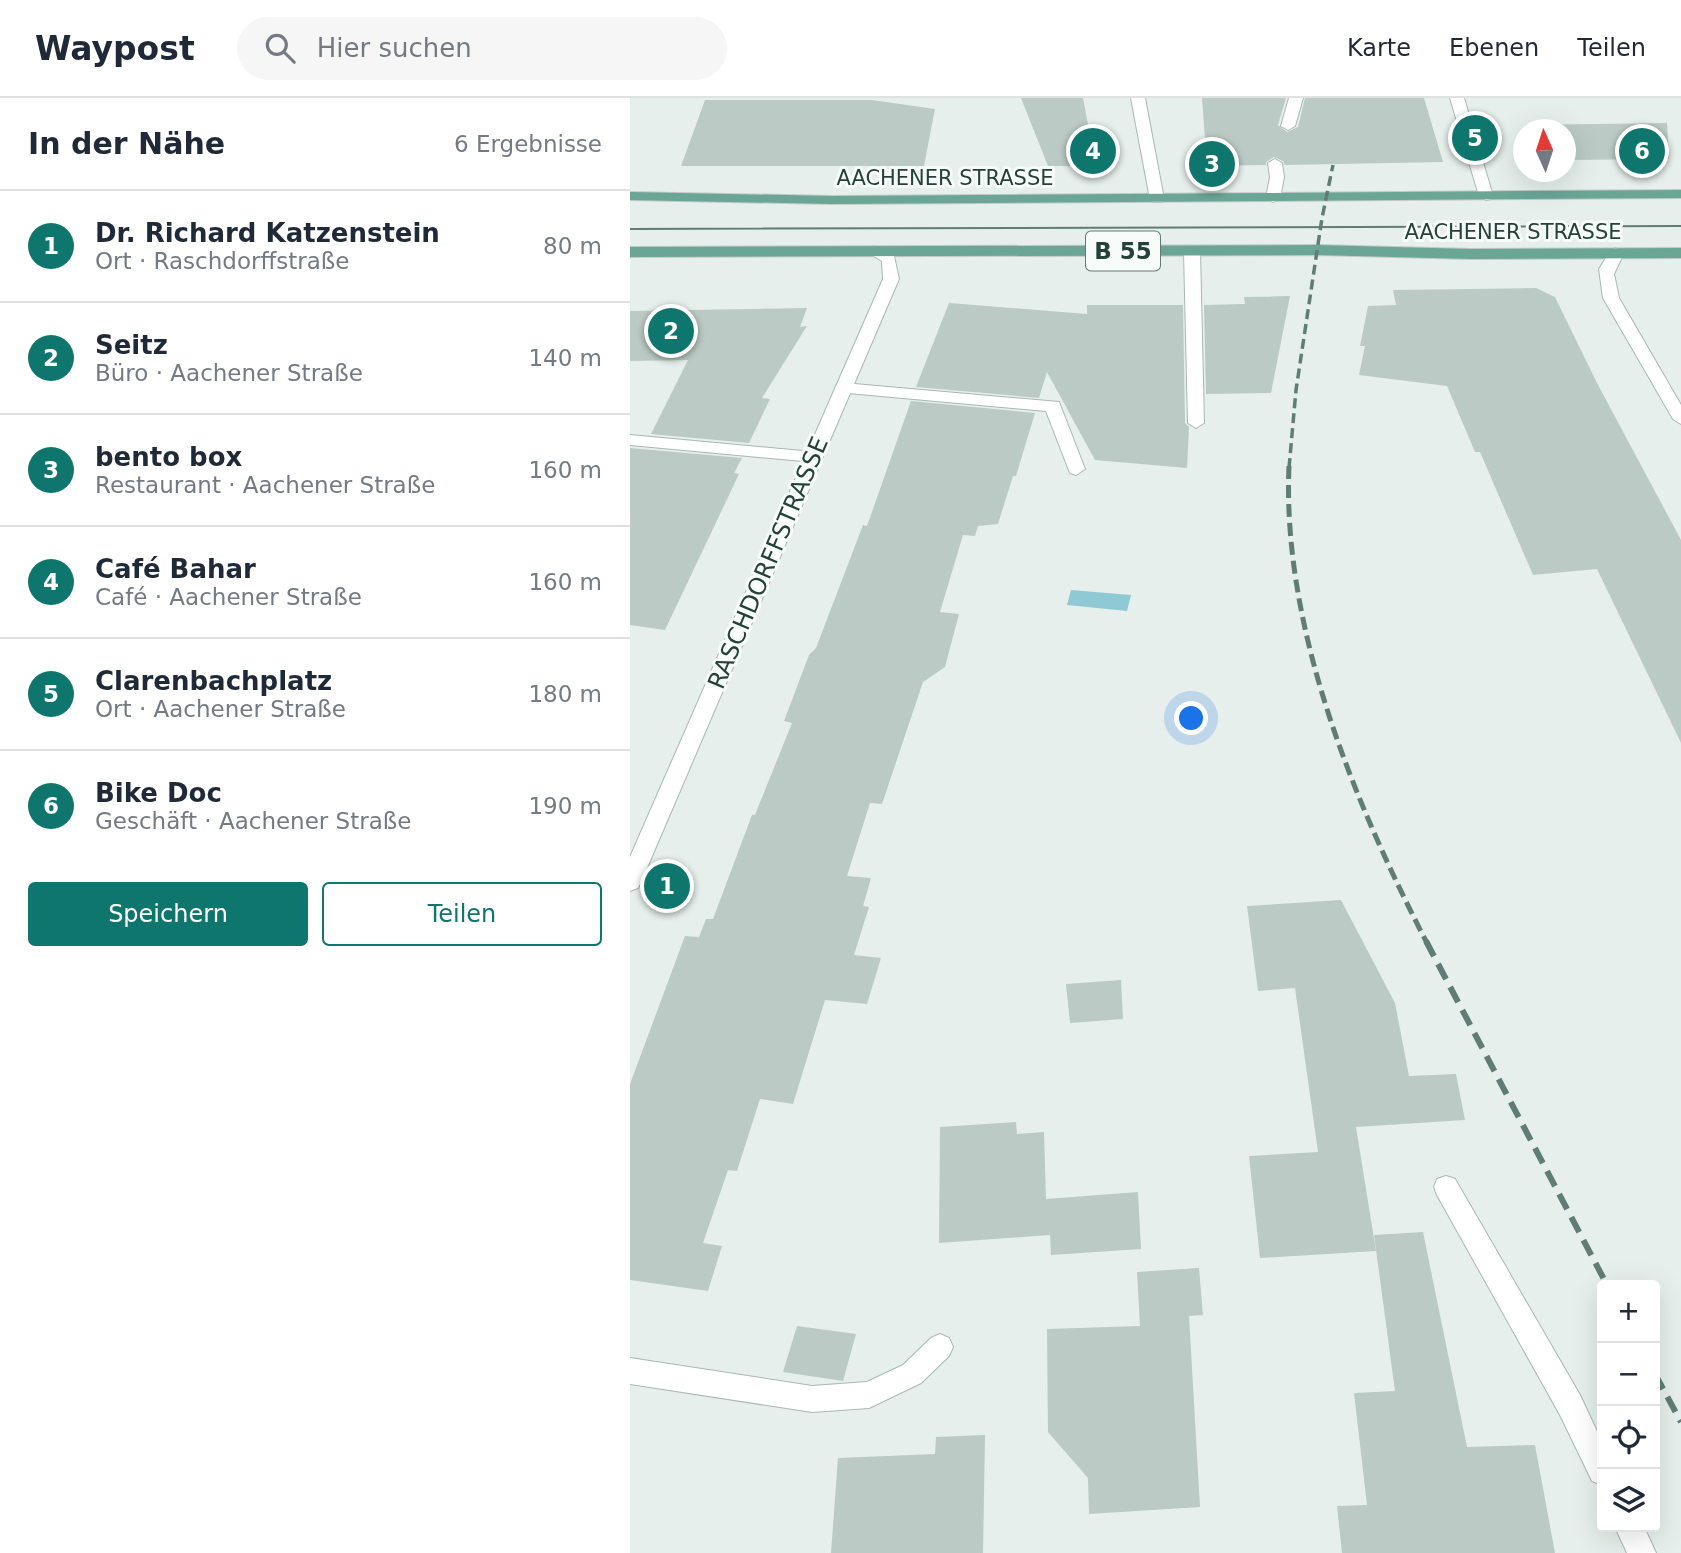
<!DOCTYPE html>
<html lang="de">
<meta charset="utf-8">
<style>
:root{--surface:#fff;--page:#f6f6f7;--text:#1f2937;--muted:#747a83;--line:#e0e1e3;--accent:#0f766e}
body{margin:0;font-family:"DejaVu Sans",sans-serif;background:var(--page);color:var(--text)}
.controls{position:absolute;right:21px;bottom:21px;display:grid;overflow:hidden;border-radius:7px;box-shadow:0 7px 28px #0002}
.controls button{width:63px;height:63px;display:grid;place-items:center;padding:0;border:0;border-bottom:2px solid var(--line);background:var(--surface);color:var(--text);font:35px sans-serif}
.compass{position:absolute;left:883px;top:21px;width:63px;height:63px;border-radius:50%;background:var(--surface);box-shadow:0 7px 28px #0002;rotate:357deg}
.you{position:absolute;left:562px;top:621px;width:24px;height:24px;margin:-18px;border:5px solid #fff;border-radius:50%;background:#1a73e8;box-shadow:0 0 0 10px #1a73e833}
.badge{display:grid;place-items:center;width:46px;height:46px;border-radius:50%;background:var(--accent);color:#fff;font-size:23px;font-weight:700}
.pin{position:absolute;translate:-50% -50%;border:4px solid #fff;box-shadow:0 2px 7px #0006}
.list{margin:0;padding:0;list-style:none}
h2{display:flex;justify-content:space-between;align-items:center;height:91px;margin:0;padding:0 28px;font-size:30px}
h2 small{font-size:23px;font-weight:400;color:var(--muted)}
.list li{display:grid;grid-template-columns:46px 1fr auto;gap:21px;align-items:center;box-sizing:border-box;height:112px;padding:0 28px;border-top:2px solid var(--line)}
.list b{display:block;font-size:26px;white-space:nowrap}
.list p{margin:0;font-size:23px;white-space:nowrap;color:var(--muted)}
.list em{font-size:23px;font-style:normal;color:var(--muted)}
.actions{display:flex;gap:14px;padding:21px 28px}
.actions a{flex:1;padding:16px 0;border:2px solid var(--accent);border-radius:7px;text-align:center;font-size:24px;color:var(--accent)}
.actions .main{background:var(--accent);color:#fff}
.icon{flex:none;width:38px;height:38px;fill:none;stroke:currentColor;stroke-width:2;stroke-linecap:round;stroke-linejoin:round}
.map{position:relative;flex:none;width:1051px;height:1455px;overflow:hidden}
header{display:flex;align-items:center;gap:42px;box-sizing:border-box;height:98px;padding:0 35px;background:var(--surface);border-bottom:2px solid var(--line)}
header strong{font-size:33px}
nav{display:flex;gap:38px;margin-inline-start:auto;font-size:24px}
.search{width:490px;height:63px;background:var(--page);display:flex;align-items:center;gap:18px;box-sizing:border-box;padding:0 24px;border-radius:38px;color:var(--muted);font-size:26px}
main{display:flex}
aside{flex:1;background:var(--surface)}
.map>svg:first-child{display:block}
.water{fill:#8ec9d4}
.building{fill:#bbcac4}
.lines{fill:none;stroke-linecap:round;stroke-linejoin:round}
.lane-casing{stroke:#a8b8b2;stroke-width:2}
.street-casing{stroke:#a8b8b2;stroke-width:2}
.primary-casing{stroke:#c2cac8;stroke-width:2}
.lane{fill:#fff;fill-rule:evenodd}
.street{fill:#fff;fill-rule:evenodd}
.primary{fill:#6aa596;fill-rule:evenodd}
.tram{stroke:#5f7d75;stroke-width:2}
.rail-far2{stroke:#5f7d75;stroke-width:3.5;stroke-dasharray:10 5;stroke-linecap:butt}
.rail-far1{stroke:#5f7d75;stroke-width:5;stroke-dasharray:13 6;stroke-linecap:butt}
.rail{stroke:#5f7d75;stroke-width:6;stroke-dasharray:17 9;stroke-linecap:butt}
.labels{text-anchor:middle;stroke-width:6;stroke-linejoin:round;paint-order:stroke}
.far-street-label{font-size:21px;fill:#24423a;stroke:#f7fbf9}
.shield{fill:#f7fbf9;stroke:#637a73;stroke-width:2}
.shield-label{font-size:23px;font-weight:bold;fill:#24423a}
.street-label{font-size:24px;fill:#24423a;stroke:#f7fbf9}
</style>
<header>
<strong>Waypost</strong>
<div class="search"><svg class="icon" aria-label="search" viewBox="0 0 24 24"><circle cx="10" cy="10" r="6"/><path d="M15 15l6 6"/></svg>Hier suchen</div>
<nav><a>Karte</a><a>Ebenen</a><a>Teilen</a></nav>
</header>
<main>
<aside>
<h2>In der Nähe<small>6 Ergebnisse</small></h2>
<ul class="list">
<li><span class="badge">1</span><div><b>Dr. Richard Katzenstein</b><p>Ort · Raschdorffstraße</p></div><em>80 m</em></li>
<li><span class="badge">2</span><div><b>Seitz</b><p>Büro · Aachener Straße</p></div><em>140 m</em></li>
<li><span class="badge">3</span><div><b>bento box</b><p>Restaurant · Aachener Straße</p></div><em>160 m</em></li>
<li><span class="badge">4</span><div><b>Café Bahar</b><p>Café · Aachener Straße</p></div><em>160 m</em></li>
<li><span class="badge">5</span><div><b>Clarenbachplatz</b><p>Ort · Aachener Straße</p></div><em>180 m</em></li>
<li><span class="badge">6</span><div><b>Bike Doc</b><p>Geschäft · Aachener Straße</p></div><em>190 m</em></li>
</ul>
<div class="actions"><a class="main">Speichern</a><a>Teilen</a></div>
</aside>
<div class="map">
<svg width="1051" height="1455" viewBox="0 0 1051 1455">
<rect width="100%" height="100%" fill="#e6efeb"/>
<polygon class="water" points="441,492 501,497 497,513 437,507"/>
<g class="building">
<polygon points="391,0 453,0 459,32 479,32 480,68 418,68"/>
<polygon points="572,0 656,0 648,27 657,34 668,29 675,0 794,0 813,64 655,67 653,63 644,59 636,64 636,67 577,68"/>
<polygon points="75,2 242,2 305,11 294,68 51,68"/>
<polygon points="1037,25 1039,61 935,62 935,32 896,32 895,27"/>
<polygon points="906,190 925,199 967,285 1051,442 1051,645 967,471 903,477 850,354 845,354 817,288 729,277 735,248 730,248 738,208 766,207 763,192"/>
<polygon points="660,198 641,295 576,296 574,207 615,206 614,199"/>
<polygon points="319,205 457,216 457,207 553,207 555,325 559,329 557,370 465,362 417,274 409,300 286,289"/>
<polygon points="177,210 170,229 177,228 132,300 140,301 119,345 21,336 58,262 0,263 0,213"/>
<polygon points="281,303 405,315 386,378 383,378 368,426 348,428 345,438 333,437 310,514 329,516 315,569 293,584 252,706 240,705 217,778 241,780 233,808 239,809 224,857 251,860 237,906 195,902 163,1006 130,1001 107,1073 98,1072 73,1145 92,1148 78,1193 0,1182 0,986 55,838 69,839 76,821 83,821 122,717 125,717 162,625 154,623 179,557 186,550 233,427 237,428"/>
<polygon points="0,350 112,360 104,375 109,376 35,532 0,527"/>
<polygon points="711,802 765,905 779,978 826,976 835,1022 726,1029 746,1153 630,1160 619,1058 688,1054 665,890 628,893 617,808"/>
<polygon points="491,882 493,921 440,925 436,886"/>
<polygon points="386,1024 387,1036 414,1034 416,1101 508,1094 511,1151 421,1157 420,1137 309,1145 310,1029"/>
<polygon points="793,1134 837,1349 905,1347 925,1455 712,1455 707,1408 737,1407 724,1295 765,1293 744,1137"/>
<polygon points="569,1170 573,1217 559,1218 570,1409 459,1416 458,1380 418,1334 417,1231 510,1228 507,1174"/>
<polygon points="167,1228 226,1236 213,1283 153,1274"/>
<polygon points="355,1337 353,1455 201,1455 208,1360 305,1356 306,1339"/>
</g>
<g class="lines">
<defs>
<g id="lane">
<polygon points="659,0 673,0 665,28 658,32 651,28"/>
<polygon points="820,0 834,0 863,98 861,101 856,102 849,98"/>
<polygon points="645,61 652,65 654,79 650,100 643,104 636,100 640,79 638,65"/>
<polygon points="562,148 570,153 574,325 566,330 558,325 554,153"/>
<polygon points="213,285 429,304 455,371 446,377 440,375 416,313 207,294 205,290 207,286"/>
<polygon points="0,337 184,354 193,359 184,364 0,347"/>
<polygon points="816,1078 825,1081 950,1297 972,1344 972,1387 962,1383 930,1317 807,1097 804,1089 807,1081"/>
<polygon points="985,1429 1014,1429 1026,1455 997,1455"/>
</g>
<g id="street">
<polygon points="501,0 515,0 534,101 532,104 522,104 520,101"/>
<polygon points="243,148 264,158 269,181 11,784 8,790 0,793 0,759 253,181 252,163 235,153"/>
<polygon points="986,150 994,155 984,176 989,200 1051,307 1051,326 1043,321 973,200 969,171 981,152"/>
<polygon points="310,1236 319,1240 323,1249 319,1258 291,1285 239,1310 182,1314 0,1286 0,1260 182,1288 237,1284 273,1267 301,1240"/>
</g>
<g id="primary">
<polygon points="1051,92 1051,100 202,106 0,102 0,94 202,98"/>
<polygon points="687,147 841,151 1051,150 1051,160 841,161 687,157 0,159 0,149"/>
</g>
</defs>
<use href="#lane" class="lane-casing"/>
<use href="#street" class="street-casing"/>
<use href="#primary" class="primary-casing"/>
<use href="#lane" class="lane"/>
<use href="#street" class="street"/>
<use href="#primary" class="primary"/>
<polyline class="tram" points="0,131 1051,128"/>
<polyline class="rail-far2" points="659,370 666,292 692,120 703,67"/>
<path class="rail-far1" d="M659,368C652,530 724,704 797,845"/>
<g class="rail">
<polyline points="796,843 977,1187"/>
<polyline points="1025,1276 1051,1324"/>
</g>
</g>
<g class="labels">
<g class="far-street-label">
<text x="315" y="87">AACHENER STRASSE</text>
<text x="883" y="141">AACHENER STRASSE</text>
</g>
<rect class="shield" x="456" y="133.5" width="74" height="39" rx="5"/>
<g class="shield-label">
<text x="493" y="161">B 55</text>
</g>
<g class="street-label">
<text transform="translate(138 465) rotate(-67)" y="8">RASCHDORFFSTRASSE</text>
</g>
</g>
</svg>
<div class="controls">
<button>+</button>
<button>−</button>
<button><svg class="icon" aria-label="locate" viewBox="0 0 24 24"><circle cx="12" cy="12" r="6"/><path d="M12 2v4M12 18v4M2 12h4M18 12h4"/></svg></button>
<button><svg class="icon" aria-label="layers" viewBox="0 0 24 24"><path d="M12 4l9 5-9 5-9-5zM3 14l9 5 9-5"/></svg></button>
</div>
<svg class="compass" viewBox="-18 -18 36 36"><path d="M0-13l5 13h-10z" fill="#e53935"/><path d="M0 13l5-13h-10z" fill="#747a83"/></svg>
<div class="you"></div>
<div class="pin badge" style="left:37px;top:788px">1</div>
<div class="pin badge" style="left:41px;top:233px">2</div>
<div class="pin badge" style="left:582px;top:66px">3</div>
<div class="pin badge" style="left:463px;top:53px">4</div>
<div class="pin badge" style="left:845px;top:40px">5</div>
<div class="pin badge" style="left:1012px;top:53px">6</div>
</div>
</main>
